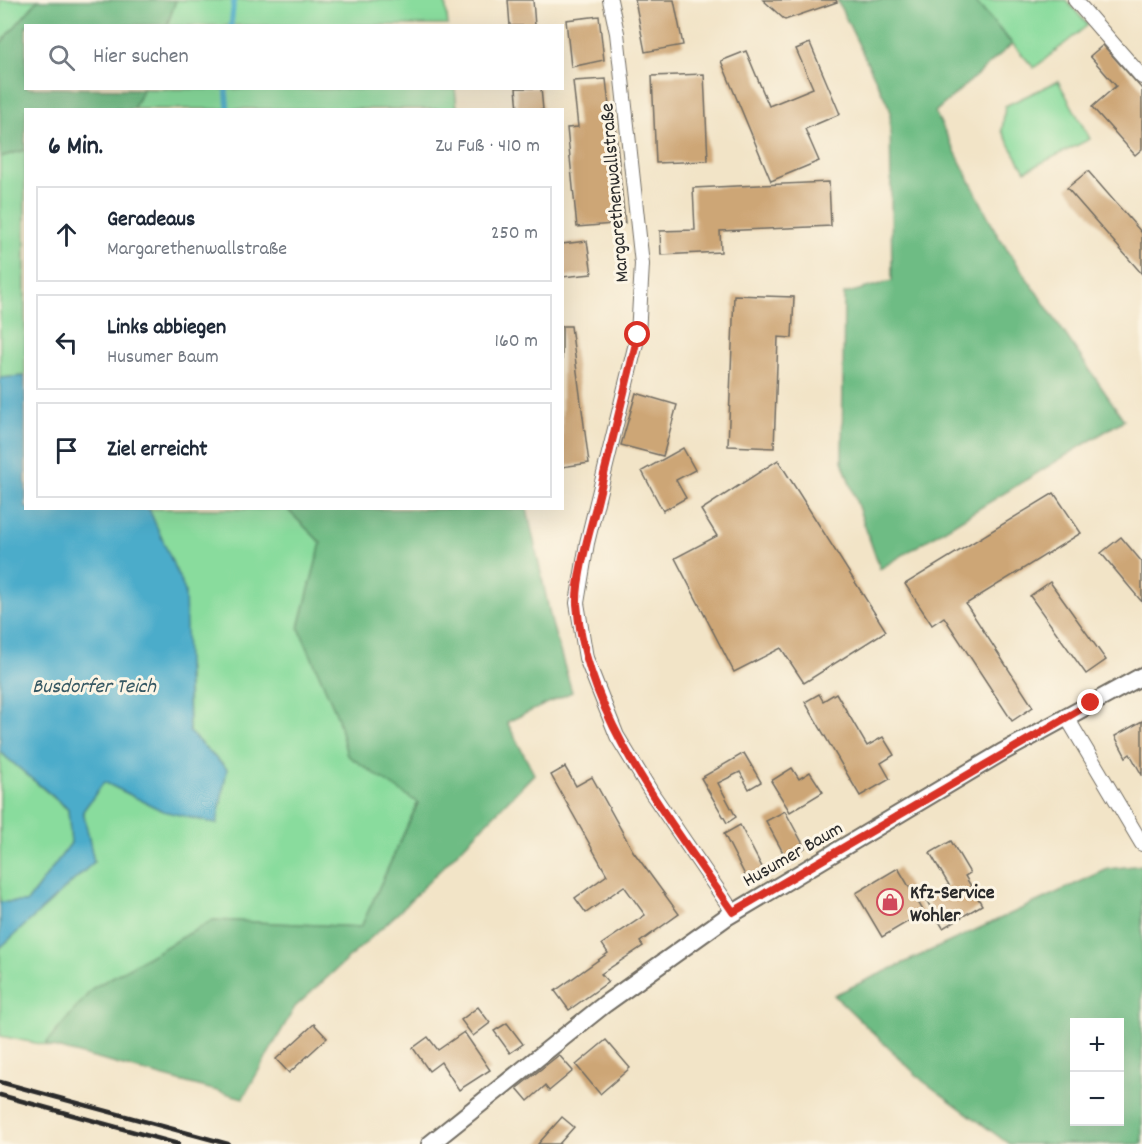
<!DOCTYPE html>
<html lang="de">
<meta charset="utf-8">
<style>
:root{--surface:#fff;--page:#f6f6f7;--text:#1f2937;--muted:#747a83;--line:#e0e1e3}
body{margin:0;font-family:Dekko,sans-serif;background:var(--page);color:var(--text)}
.controls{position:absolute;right:18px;bottom:18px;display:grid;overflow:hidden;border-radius:0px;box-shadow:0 6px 24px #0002}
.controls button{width:54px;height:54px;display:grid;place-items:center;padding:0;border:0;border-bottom:2px solid var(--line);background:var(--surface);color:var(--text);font:30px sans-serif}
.stop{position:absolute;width:18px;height:18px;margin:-14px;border:4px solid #d93025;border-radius:50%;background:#fff}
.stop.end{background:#d93025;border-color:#fff;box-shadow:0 2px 6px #0008}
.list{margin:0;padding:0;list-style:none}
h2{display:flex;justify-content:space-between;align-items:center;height:78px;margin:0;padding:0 24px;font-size:26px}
h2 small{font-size:20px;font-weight:400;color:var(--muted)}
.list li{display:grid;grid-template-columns:39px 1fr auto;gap:18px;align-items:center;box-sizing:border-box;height:96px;margin:0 12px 12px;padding:0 12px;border:2px solid var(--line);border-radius:0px}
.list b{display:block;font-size:22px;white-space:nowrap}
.list p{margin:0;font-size:20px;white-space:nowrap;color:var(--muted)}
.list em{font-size:20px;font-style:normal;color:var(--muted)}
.icon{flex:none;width:33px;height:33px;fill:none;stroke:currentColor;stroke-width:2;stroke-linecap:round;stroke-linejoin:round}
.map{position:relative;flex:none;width:1142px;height:1144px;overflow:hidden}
.search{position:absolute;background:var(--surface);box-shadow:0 6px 24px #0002;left:24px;top:24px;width:540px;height:66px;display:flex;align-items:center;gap:15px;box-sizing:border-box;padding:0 21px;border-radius:0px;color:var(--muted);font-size:22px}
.panel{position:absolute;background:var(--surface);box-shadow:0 6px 24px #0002;left:24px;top:108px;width:540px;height:402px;border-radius:0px}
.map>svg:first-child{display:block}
.green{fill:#89dc9d;stroke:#5a8464;stroke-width:1.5}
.forest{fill:#6ebc84;stroke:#4c7458;stroke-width:1.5;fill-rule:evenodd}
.water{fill:#4bacca;stroke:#3b6c7a;stroke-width:1.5}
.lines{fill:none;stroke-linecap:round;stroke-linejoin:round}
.stream{stroke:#4bacca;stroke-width:5}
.building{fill:#cda676}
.minor-casing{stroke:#716c62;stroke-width:16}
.tertiary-casing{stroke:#716c62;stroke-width:20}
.minor{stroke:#fff;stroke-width:14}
.tertiary{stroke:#fff;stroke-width:16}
.rail{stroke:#2b2b2b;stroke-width:4.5}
.route{stroke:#d93025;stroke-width:8}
.labels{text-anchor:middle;stroke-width:6;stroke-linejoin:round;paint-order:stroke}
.street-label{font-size:20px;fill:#2b2b2b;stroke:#fcf5e5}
.poi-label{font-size:20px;font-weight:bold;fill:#2b2b2b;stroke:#fcf5e5;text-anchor:start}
.water-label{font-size:21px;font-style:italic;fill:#365863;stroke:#fcf5e5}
</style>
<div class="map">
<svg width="1142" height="1144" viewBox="0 0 1142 1144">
<rect width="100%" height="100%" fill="#fcf5e5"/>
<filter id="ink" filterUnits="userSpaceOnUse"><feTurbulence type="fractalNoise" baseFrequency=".0167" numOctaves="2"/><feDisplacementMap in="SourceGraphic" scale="12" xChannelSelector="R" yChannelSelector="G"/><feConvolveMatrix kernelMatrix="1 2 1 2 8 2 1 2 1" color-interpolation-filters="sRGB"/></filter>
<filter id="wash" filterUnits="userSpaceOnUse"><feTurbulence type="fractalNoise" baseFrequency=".008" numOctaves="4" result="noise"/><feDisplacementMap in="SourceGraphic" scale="24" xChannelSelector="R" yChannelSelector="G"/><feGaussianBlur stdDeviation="1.35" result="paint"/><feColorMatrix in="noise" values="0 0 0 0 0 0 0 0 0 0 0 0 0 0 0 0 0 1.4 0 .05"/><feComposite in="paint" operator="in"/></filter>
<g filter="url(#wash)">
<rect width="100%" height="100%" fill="#f2e4c7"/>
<g class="green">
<polygon points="0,0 38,0 0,44"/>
<polygon points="176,0 445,0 448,25 167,26"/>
<polygon points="974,0 1066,0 1088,25 1034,68"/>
<polygon points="1058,81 1090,139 1025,171 1002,131 1005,106"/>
<polygon points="143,89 455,89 457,109 133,109"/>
<polygon points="25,150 25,376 0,378 0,157"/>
<polygon points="149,509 287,509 321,543 299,628 337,715 347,755 418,802 361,927 213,920 93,988 45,1045 0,1036 0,948 94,862 83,811 104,782 163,811 227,769 189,732 188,669"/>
<polygon points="0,752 68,810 71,843 27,902 0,902"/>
</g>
<g class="forest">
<polygon points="38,0 176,0 167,25 26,26 26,88 143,89 133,109 26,110 25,150 0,157 0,44"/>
<polygon points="837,0 974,0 1012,44 935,112 998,236 1124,420 880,569 842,461 844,294 892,281 890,109"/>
<polygon points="287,509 527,509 552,624 572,692 507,722 534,774 398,913 295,1007 243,1098 45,1045 93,988 213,920 361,927 418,803 347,755 337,715 299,628 321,543"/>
<path d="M1142,865V1144H1009L923,1081L834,995L1108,869ZM1120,1022V1122H1074V1022Z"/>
</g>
<polygon class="water" points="25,376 26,508 149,509 185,591 189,732 227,769 217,824 163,811 104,782 83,811 94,862 0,948 0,902 27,902 71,843 68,809 0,752 0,378"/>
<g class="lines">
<g class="stream">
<polyline points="231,26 234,0"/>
<polyline points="226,88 228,110"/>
</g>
</g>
<g id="blocks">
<g class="building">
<polygon points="508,0 533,0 535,26 510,26"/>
<polygon points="635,0 674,0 683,45 645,52"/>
<polygon points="763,0 836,0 837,2 785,20"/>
<polygon points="599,16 604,60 571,67 566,20"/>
<polygon points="810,43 840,114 805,129 819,161 771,181 721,61 746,51 769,106 813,88 796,49"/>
<polygon points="1103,45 1142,89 1142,149 1135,155 1092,107 1116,86 1090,56"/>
<polygon points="704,74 708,161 656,163 652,76"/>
<polygon points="606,79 611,124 615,123 625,223 577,227 567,128 578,127 573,81"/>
<polygon points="516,88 541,88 543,110 518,110"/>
<polygon points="1088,171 1142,233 1142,274 1067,188"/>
<polygon points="829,182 831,226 720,231 721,252 661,255 660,231 695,230 693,188"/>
<polygon points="587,241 592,274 562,277 562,244"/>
<polygon points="734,295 794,297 792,338 778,337 774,448 728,446"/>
<polygon points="562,326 571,326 589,463 562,467"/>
<polygon points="636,393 677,405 663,456 621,445"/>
<polygon points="683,448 695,470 676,480 686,498 663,511 642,471"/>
<polygon points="778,460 886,631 804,683 781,648 734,672 675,558 717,536 701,510"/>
<polygon points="1054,493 1081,533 966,604 1033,707 1012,721 944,617 932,625 905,584"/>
<polygon points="1121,537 1142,562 1142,602 1101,553"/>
<polygon points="1050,582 1106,660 1086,674 1030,596"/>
<polygon points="836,693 867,746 883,737 894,755 881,763 890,779 860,796 805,702 819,694 823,701"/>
<polygon points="1142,721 1142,775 1130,754 1126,757 1115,736"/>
<polygon points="744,753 761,782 749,789 740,772 718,783 736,817 727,823 701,778"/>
<polygon points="565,767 576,786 592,777 633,851 679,914 640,942 643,946 601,974 608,982 569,1010 555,991 608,953 602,944 645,915 624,886 586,913 575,898 607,875 551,775"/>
<polygon points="792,768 799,779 810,772 823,792 790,812 771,781"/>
<polygon points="785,811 805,848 786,858 766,821"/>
<polygon points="740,825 764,871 747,879 724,834"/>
<polygon points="951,841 970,873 965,876 982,905 943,928 925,898 949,885 930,853"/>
<polygon points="898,868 924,912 882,937 856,893"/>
<polygon points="478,1007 490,1023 473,1036 461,1020"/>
<polygon points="507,1023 523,1044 510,1053 494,1031"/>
<polygon points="314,1024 327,1038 289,1073 276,1059"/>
<polygon points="464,1032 490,1070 459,1090 441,1062 429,1071 413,1048 428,1037 438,1050"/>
<polygon points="606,1040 630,1068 600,1094 576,1065"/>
<polygon points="559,1055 573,1071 549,1091 545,1086 528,1101 517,1088"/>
<polygon points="562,1117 574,1127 559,1144 538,1144"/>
</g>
</g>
</g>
<g filter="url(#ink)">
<use href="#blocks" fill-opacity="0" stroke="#716c62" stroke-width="1.5"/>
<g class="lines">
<defs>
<g id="minor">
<polyline points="610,0 617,33 642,264 638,335 587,543 577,603 586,658 617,736 653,795 733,912"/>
<polyline points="1075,0 1142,77"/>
<polyline points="1066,716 1142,844"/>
</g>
<polyline id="tertiary" points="430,1144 605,1004 725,918 1001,753 1142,676"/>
</defs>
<use href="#minor" class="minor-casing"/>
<use href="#tertiary" class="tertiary-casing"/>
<use href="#minor" class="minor"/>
<use href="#tertiary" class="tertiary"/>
<g class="rail">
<polyline points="0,1082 228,1144"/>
<polyline points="0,1095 178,1144"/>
</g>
</g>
</g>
<g class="lines" filter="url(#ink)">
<path class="route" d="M638,335C624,392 610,449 596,507C589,533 576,578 577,604C585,716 672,823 733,912L1091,703"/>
</g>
<defs>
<symbol id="shop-ring" viewBox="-11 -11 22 22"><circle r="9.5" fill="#fcf5e5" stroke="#d1495b" stroke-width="1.5"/><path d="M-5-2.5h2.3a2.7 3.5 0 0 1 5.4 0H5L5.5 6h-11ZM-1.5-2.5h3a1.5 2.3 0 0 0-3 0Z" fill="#d1495b"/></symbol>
</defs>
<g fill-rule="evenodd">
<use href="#shop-ring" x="875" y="887" width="30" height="30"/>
</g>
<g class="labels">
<g class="street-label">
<text transform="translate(613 193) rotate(-95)" y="7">Margarethenwallstraße</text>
<text transform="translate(792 853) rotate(-30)" y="7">Husumer Baum</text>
</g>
<g class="poi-label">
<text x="910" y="898">Kfz-Service<tspan x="910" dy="23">Wohler</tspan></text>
</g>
<g class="water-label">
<text x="94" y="692">Busdorfer Teich</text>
</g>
</g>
</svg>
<div class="controls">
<button>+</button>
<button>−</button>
</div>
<div class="stop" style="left:638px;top:335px"></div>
<div class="stop end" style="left:1091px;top:703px"></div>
<div class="search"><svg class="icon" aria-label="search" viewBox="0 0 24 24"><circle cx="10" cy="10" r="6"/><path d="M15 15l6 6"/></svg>Hier suchen</div>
<section class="panel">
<h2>6 Min.<small>Zu Fuß · 410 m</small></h2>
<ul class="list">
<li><svg class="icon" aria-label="ahead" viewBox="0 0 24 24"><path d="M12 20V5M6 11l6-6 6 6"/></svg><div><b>Geradeaus</b><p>Margarethenwallstraße</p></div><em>250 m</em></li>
<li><svg class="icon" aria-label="left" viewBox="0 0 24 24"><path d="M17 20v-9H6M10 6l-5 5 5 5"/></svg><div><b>Links abbiegen</b><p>Husumer Baum</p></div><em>160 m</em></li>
<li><svg class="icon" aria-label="arrive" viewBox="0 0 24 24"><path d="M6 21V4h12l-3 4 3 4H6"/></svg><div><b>Ziel erreicht</b></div></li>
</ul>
</section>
</div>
